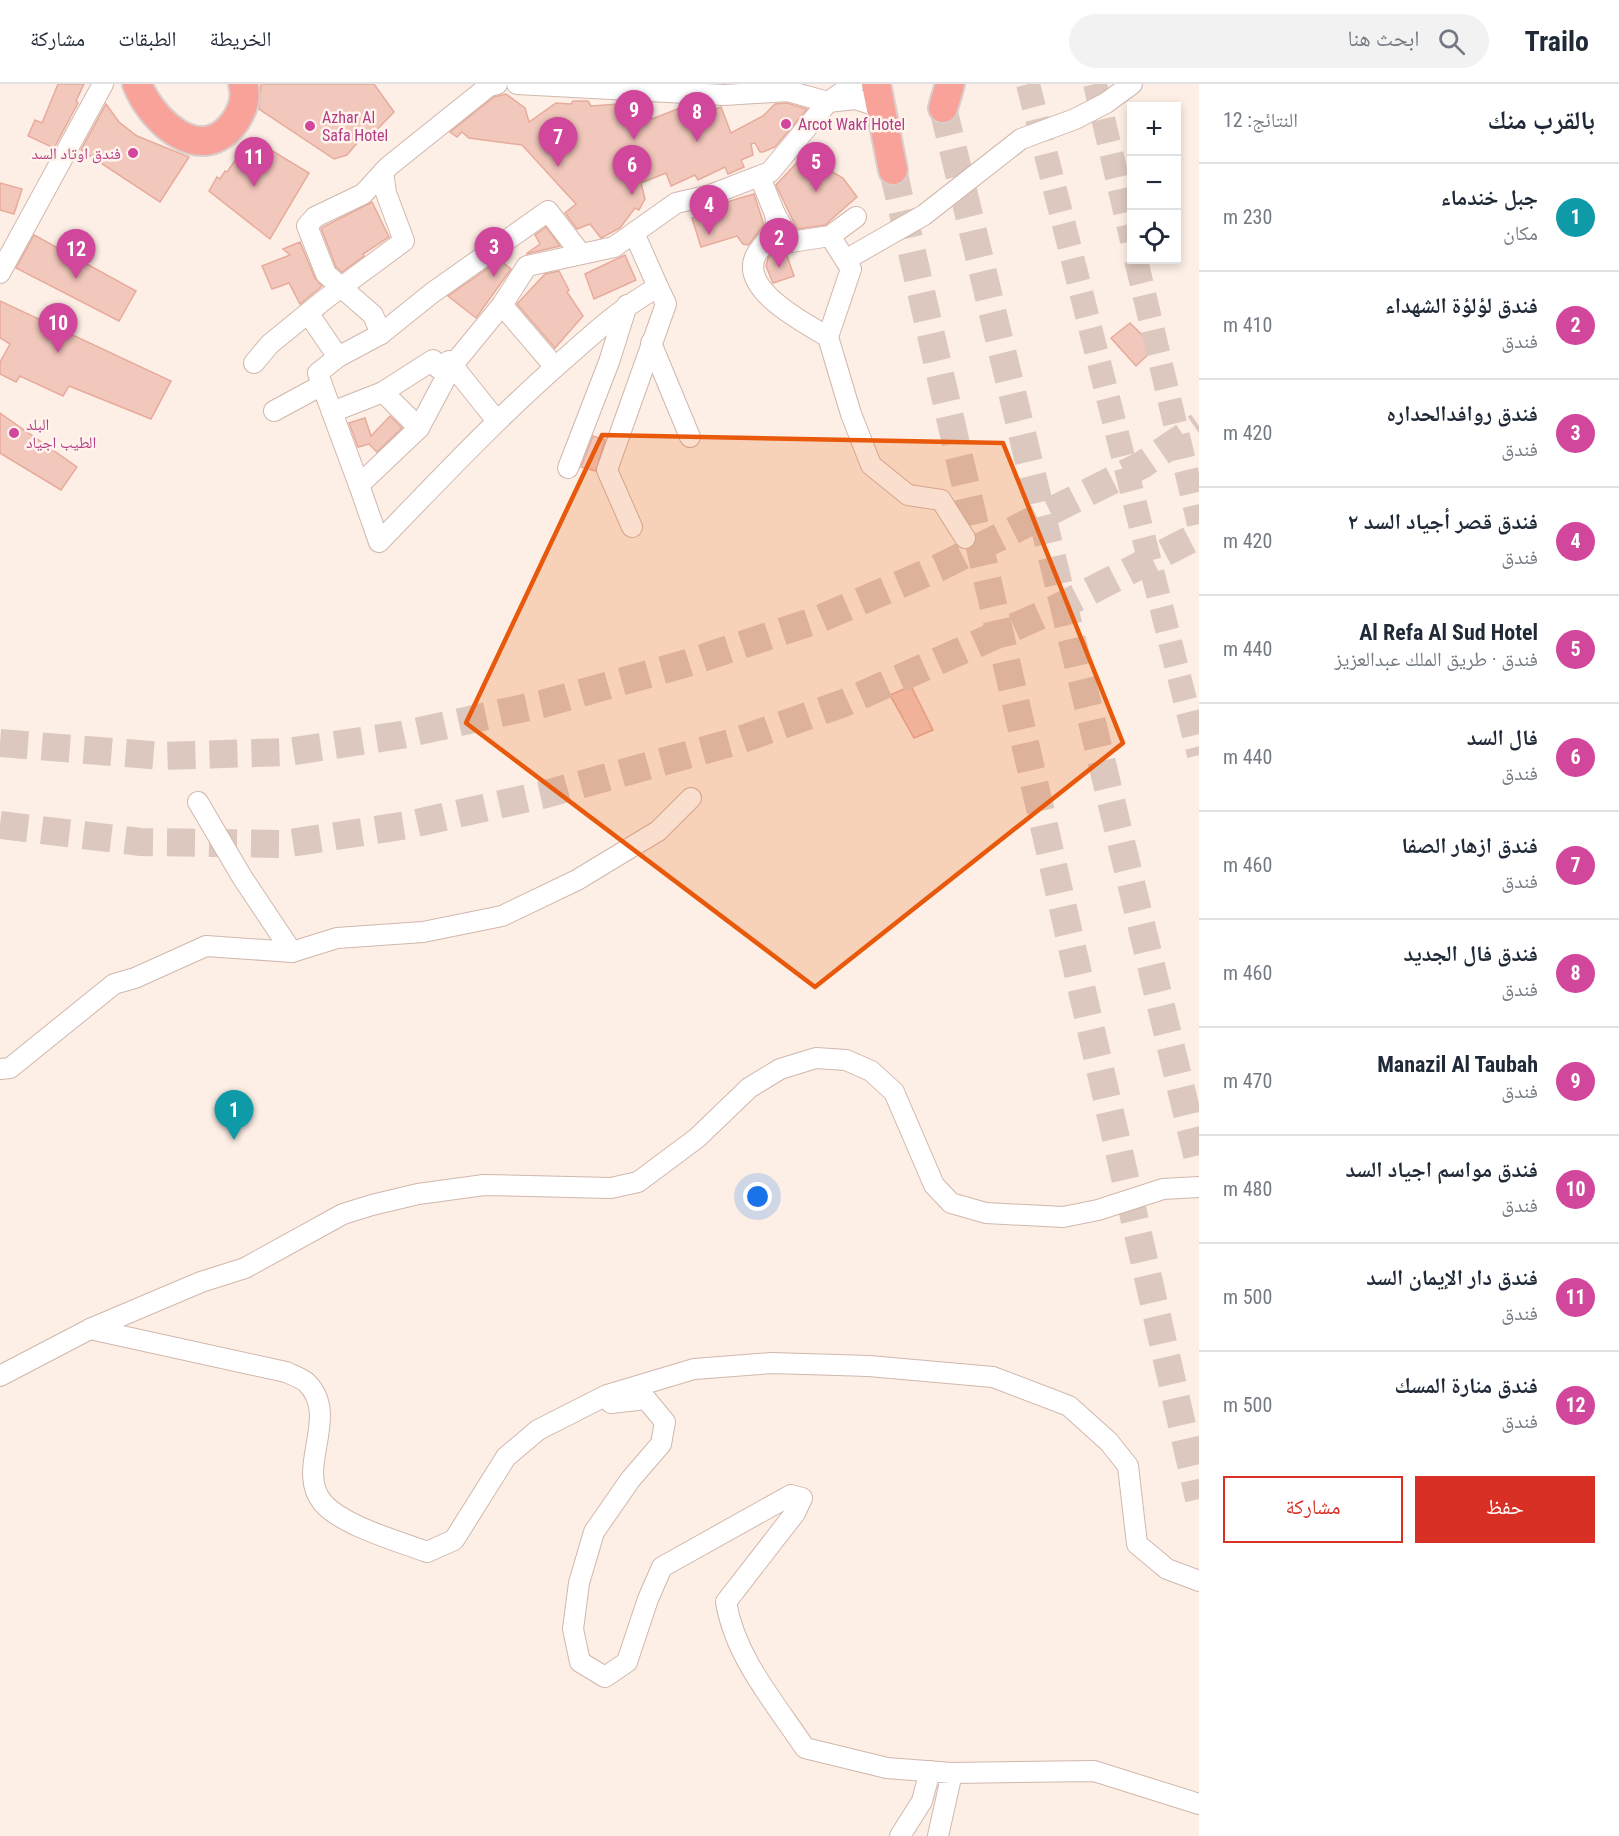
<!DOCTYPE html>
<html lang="ar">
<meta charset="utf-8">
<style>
:root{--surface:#fff;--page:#f2f2f3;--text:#1f2937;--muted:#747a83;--line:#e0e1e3;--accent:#d93025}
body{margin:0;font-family:"Roboto Condensed","Noto Naskh Arabic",sans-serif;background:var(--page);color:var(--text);direction:rtl}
.controls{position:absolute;right:18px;top:18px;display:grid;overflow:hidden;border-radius:0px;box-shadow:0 3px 9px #0003}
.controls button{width:54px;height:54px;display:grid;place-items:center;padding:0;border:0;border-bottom:2px solid var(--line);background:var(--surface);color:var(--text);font:30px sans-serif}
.you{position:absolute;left:758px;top:1113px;width:21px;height:21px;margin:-15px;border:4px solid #fff;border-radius:50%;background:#1a73e8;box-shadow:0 0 0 9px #1a73e833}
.badge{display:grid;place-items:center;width:39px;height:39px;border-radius:50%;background:var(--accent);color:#fff;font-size:20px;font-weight:700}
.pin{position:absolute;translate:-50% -50px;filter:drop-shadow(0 2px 3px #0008)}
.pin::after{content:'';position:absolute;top:32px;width:21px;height:18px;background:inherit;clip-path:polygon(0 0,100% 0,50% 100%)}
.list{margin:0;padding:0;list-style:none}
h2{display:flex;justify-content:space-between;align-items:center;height:78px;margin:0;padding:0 24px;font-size:26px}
h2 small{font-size:20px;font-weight:400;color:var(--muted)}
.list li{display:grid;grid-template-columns:39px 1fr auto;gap:18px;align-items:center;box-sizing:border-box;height:108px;padding:0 24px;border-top:2px solid var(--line)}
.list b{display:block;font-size:22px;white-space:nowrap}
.list p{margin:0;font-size:20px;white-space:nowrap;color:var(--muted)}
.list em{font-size:20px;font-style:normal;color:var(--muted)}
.actions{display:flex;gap:12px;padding:18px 24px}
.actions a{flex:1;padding:14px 0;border:2px solid var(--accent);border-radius:0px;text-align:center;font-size:21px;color:var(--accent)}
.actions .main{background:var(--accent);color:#fff}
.icon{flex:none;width:33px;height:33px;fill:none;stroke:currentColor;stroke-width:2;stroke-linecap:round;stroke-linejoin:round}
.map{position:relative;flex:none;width:1199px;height:1752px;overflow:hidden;direction:ltr}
header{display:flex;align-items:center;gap:36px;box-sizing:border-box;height:84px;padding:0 30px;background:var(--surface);border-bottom:2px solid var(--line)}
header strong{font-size:28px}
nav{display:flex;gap:33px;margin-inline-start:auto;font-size:21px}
.search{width:420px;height:54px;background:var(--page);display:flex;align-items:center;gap:15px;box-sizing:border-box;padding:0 21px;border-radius:33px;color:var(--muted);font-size:22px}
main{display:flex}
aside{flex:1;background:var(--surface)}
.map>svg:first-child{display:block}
.building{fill:#f3c8bc;stroke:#e7ab9c;stroke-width:1.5}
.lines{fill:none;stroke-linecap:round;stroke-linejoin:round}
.major-tunnel{stroke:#dcc8be;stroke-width:24;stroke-dasharray:24 12;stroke-linecap:butt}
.highway-tunnel{stroke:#dcc8be;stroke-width:28;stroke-dasharray:28 14;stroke-linecap:butt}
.minor-casing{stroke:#d1b7ad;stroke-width:22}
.highway-casing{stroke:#d9cecc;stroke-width:32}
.minor{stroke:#fff;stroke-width:20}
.highway{stroke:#f9a29a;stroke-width:28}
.marked{fill:#e8590c;fill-opacity:0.2;stroke:#e8590c;stroke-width:4.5;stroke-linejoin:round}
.hotel-dot{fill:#d1479c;stroke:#fff4ec;stroke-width:2}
.labels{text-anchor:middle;stroke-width:5;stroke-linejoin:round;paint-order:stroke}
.hotel-label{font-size:16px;fill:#b23c85;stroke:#fff4ec;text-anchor:start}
</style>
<header>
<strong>Trailo</strong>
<div class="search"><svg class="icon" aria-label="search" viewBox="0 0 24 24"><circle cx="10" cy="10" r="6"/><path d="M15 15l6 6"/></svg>ابحث هنا</div>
<nav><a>الخريطة</a><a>الطبقات</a><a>مشاركة</a></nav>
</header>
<main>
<aside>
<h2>بالقرب منك<small>النتائج: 12</small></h2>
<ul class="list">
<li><span class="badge" style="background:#0f9aa8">1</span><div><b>جبل خندماء</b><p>مكان</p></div><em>230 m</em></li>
<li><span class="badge" style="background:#d1479c">2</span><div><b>فندق لؤلؤة الشهداء</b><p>فندق</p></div><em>410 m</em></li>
<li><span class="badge" style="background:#d1479c">3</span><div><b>فندق روافدالحدارہ</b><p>فندق</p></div><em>420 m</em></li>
<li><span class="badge" style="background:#d1479c">4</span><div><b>فندق قصر أجياد السد ٢</b><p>فندق</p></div><em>420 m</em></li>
<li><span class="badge" style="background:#d1479c">5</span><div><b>Al Refa Al Sud Hotel</b><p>فندق · طريق الملك عبدالعزيز</p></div><em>440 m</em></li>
<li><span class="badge" style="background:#d1479c">6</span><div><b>فال السد</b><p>فندق</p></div><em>440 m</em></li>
<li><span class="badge" style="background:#d1479c">7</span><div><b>فندق ازهار الصفا</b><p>فندق</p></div><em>460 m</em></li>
<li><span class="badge" style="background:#d1479c">8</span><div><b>فندق فال الجديد</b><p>فندق</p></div><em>460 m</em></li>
<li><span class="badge" style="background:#d1479c">9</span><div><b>Manazil Al Taubah</b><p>فندق</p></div><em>470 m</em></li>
<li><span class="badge" style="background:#d1479c">10</span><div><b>فندق مواسم اجياد السد</b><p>فندق</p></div><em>480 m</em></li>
<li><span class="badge" style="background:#d1479c">11</span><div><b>فندق دار الإيمان السد</b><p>فندق</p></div><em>500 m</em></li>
<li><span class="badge" style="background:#d1479c">12</span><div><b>فندق منارة المسك</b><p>فندق</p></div><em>500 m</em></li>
</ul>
<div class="actions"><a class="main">حفظ</a><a>مشاركة</a></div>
</aside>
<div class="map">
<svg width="1199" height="1752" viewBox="0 0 1199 1752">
<rect width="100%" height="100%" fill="#fdefe5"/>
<g class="building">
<polygon points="58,0 84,0 76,17 78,19 54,64 28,52 35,36 42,39"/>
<polygon points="261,0 374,0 394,28 366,57 362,53 347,71 334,75 259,25"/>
<polygon points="506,10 525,24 529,38 556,19 571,20 573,17 588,17 591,22 633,19 640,35 650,31 652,35 685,22 700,26 701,30 721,23 731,49 763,32 775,20 787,19 807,25 775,63 763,68 760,68 755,59 751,60 753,71 741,76 744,83 728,90 725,83 698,96 695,91 671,102 666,89 641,99 645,115 639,126 635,124 620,144 601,154 590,140 577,145 565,129 576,120 522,61 469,54 462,48 457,53 450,48 494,13"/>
<polygon points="106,20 119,38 137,52 189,73 160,118 81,66"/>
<polygon points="251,54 309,89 270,155 209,107 217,93 220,95 225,87 227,88"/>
<polygon points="807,68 822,82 843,94 857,113 825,141 797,145 776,101"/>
<polygon points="0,99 22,105 14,130 0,126"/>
<polygon points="754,110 764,141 748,161 743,160 737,152 701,163 692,134 723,126 720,120"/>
<polygon points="372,118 389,153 363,170 364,172 342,188 336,183 321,144"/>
<polygon points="546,143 560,162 526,170 540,160 535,151"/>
<polygon points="34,151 136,207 119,237 16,184"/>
<polygon points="300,158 315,194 322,202 300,220 289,199 272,205 262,182 290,171 283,165"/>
<polygon points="779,161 786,169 794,192 773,199 766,182 768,174"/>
<polygon points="625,171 636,196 594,215 585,190"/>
<polygon points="500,176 511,185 476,234 448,212"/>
<polygon points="559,187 569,206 567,208 583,232 555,264 517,220 545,190"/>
<polygon points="0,217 171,297 151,335 69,302 63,312 20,292 16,298 0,290 0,278 10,260 0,254"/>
<polygon points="1130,239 1155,264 1136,282 1111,254"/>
<polygon points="0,329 77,383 61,406 0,369"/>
<polygon points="390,332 402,344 377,368 369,360 358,363 349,339 365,334 371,352"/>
<polygon points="593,352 605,356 596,387 581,383"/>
<polygon points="911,602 933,646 914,654 890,611"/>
</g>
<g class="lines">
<g class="major-tunnel">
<polyline points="1028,0 1199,671"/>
<polyline points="1095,0 1132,157"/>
<polyline points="1136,176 1199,440"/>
</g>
<g class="highway-tunnel">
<polyline points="943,24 1199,1079"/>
<polyline points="893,86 1199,1415"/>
<polyline points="0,659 162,672 288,668 401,651 542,620 684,580 817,536 938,484 1061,422 1142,381 1199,342"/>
<polyline points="0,741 141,758 284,760 408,741 546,710 734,658 844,619 1057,524 1199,451"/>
</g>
<defs>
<g id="minor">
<polyline points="517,0 724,11 788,7 828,18 855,15 871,20 883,31"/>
<path d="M760,93L775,130L777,146C770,154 761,162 756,171C738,206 807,240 828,253L851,330L871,381L908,411L941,416L965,454"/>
<polyline points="775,130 791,158 830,152 856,133"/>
<polyline points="847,175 924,131 1021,55 1075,35 1106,19 1132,0"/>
<polyline points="0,189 103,0"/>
<polyline points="502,221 555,283"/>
<polyline points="308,229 338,273"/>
<polyline points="381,250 373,231 326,190 307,142 315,133 363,110 389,82 489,2 497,0"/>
<polyline points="828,253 851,185 830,152"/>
<polyline points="651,259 690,353"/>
<polyline points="254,279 270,260 324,216 404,157 386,109 383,88"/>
<polyline points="322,301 359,401 419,344 452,282 502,221 527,182 614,163 676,119 710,111 770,88 828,18 854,0"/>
<polyline points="383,308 419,344"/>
<polyline points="274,327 322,301 318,289 338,273 381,250 432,209 548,127 581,170"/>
<polyline points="332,328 383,308 433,276 438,284 449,277 497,337"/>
<polyline points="568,384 609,278 627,221"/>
<path d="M359,401L379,458C440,395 501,330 568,272C597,246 624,222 658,203L634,149"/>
<polyline points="632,443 607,386 666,220 658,203"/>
<polyline points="198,718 242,793 292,868"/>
<polyline points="0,985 10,984 114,900 135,894 206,862 292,868 337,854 423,848 502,832 577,796 658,747 691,714"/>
<path d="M90,1245L286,1288C292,1291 302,1294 307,1299C341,1333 294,1385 323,1419C343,1442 398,1457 427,1468L454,1456L506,1373L538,1346L607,1311L694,1285L772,1279L869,1282L993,1293L1069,1322L1109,1358L1128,1382L1137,1460L1167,1485L1199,1497"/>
<polyline points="0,1292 90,1245 201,1198 245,1184 343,1130 372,1121 418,1110 484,1101 611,1104 638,1098 697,1054 749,1004 780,985 816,974 846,976 871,987 894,1008 934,1101 951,1119 986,1129 1063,1133 1098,1126 1163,1105 1199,1103"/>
<path d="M611,1319L646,1315L665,1338L661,1360L630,1396L594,1448L579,1499L573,1545L580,1578L605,1593L627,1578L648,1515L662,1483L791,1411L802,1414L795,1429L726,1518C735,1573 775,1619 805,1664L887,1684L952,1689L938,1752"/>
<polyline points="952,1689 1094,1687 1199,1720"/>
<polyline points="900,1752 922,1717 930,1687"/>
</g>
<g id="highway">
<path d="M137,0C152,38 203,85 236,36C243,25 247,13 243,0"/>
<polyline points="876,0 893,86"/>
<polyline points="943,24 950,0"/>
</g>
</defs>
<use href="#minor" class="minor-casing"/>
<use href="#highway" class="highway-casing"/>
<use href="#minor" class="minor"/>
<use href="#highway" class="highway"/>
</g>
<path class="marked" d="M602,351L1003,359L1123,659L815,903L466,639Z"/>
<g class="hotel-dot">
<circle cx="786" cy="40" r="6"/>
<circle cx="310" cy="42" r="6"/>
<circle cx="133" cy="69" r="6"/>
<circle cx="14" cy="349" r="6"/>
</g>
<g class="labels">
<g class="hotel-label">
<text x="322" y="39">Azhar Al<tspan x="322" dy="18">Safa Hotel</tspan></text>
<text x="798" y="46">Arcot Wakf Hotel</text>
<text x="121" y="75" text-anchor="end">فندق اوتاد السد</text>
<text x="26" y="346">البلد<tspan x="26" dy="18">الطيب اجياد</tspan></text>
</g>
</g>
</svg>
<div class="controls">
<button>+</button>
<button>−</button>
<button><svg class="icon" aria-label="locate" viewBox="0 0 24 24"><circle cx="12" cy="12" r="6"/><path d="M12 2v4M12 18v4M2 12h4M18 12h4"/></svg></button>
</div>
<div class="you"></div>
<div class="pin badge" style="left:234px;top:1056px;background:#0f9aa8">1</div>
<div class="pin badge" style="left:779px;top:184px;background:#d1479c">2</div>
<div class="pin badge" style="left:494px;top:193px;background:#d1479c">3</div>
<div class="pin badge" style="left:709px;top:151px;background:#d1479c">4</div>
<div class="pin badge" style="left:816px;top:108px;background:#d1479c">5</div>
<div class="pin badge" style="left:632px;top:111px;background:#d1479c">6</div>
<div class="pin badge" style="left:558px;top:83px;background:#d1479c">7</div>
<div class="pin badge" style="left:697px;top:58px;background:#d1479c">8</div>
<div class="pin badge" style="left:634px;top:56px;background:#d1479c">9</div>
<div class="pin badge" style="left:58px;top:269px;background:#d1479c">10</div>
<div class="pin badge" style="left:254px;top:103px;background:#d1479c">11</div>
<div class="pin badge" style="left:76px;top:195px;background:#d1479c">12</div>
</div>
</main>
